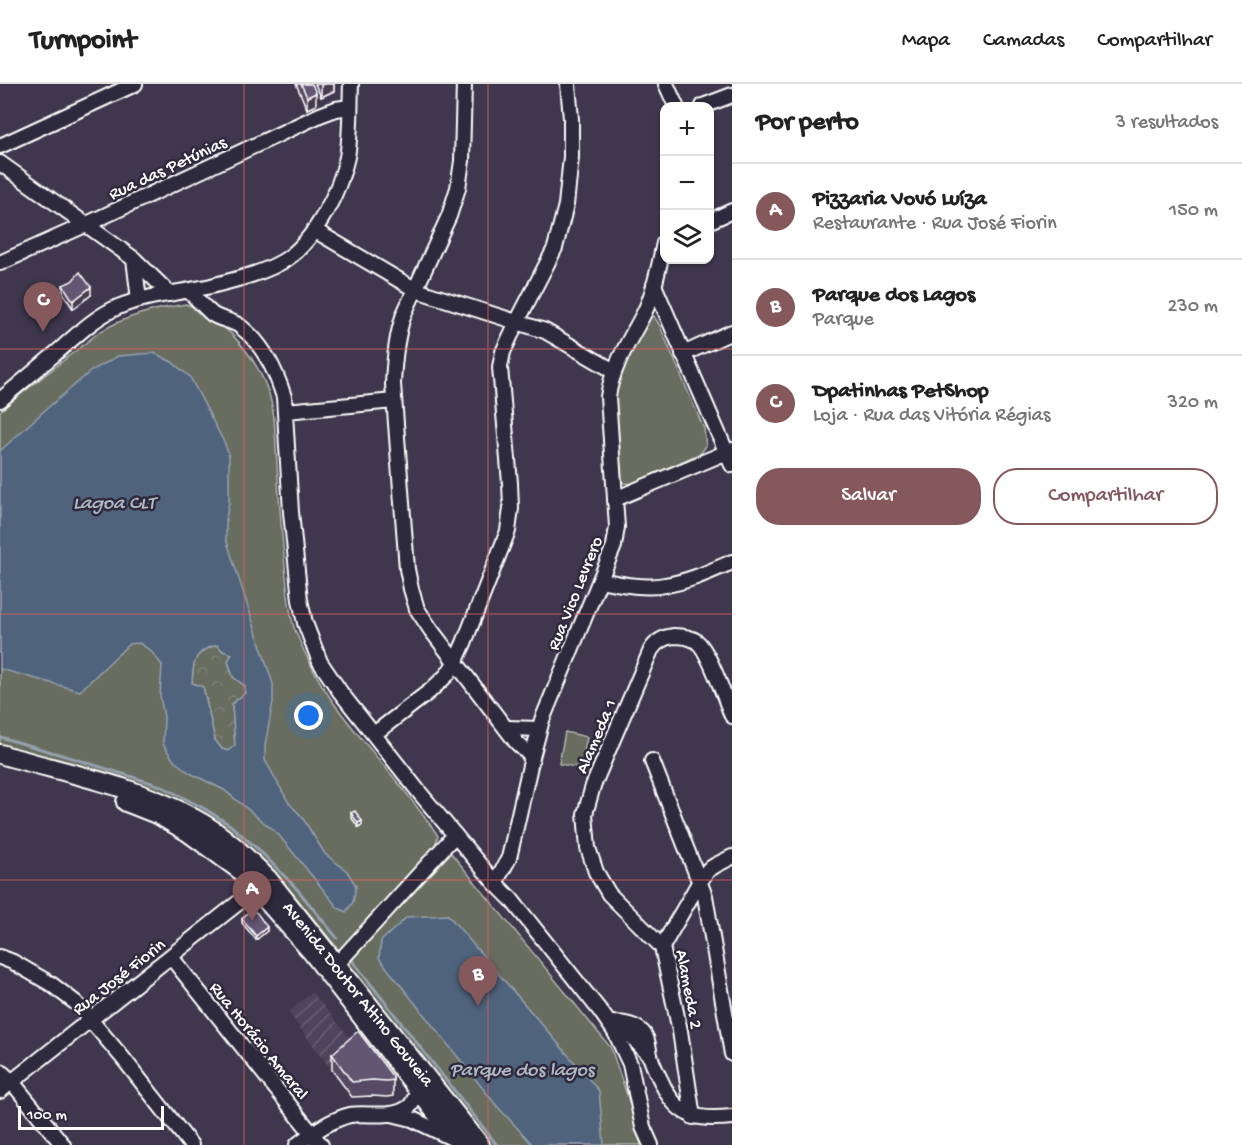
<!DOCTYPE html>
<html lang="pt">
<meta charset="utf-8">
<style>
:root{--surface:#fff;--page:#f6f6f6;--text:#222;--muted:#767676;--line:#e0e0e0;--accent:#85585c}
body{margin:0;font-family:"Gochi Hand",sans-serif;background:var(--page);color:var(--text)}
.controls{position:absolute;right:18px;top:18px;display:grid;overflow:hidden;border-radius:12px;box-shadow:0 2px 4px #0004}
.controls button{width:54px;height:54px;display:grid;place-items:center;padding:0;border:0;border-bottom:2px solid var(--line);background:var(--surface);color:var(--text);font:30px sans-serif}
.scale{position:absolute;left:18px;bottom:15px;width:146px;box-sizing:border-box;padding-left:6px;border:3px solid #fff;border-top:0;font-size:16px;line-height:21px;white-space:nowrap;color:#fff;-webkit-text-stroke:4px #2f2a3d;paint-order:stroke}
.you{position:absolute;left:309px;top:632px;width:21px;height:21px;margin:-15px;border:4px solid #fff;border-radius:50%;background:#1a73e8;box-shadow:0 0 0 9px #1a73e833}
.badge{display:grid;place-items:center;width:39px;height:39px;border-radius:50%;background:var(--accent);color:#fff;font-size:20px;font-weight:700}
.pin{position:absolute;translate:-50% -50px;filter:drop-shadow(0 2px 3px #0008)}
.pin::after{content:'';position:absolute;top:32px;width:21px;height:18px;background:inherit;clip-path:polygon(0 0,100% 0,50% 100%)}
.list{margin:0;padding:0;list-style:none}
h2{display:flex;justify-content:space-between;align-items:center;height:78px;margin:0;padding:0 24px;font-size:26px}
h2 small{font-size:20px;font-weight:400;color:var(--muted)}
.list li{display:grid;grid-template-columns:39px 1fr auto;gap:18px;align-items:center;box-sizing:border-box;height:96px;padding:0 24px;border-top:2px solid var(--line)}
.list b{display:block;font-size:22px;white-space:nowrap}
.list p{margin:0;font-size:20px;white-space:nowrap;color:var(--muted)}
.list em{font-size:20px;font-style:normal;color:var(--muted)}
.actions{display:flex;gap:12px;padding:18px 24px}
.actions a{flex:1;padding:14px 0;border:2px solid var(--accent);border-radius:24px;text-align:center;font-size:21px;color:var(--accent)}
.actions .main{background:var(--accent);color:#fff}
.icon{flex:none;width:33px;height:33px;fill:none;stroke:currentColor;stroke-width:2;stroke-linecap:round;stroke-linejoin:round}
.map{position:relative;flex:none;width:732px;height:1061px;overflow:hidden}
header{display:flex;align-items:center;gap:36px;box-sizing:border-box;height:84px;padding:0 30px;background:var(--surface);border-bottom:2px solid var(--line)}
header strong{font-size:28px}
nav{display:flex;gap:33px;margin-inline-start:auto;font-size:21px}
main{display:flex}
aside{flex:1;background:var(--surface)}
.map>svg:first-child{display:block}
.industrial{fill:url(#industrial-furrows)}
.green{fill:#676d5f;stroke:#b3b6af;stroke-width:1.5}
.forest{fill:url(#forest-crowns);stroke:#b3b6af;stroke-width:1.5}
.water{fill:#50637b;stroke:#96a1b0;stroke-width:1.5;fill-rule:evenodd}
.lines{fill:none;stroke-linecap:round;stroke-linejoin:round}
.stream{stroke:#96a1b0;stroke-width:3}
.minor-casing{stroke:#fff;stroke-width:18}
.major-casing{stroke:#fff;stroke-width:22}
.minor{stroke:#2f2a3d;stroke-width:14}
.major{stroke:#2f2a3d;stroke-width:18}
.wall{fill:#544a63;stroke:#fff;stroke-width:1.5}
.shaded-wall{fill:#453c50;stroke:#fff;stroke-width:1.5}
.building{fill:#625673;stroke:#fff;stroke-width:1.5}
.grid{fill:none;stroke:#e05e5e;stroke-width:1.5;stroke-opacity:0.55}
.labels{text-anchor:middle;stroke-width:5;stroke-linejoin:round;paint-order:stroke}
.street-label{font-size:18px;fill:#fff;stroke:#2f2a3d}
.water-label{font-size:20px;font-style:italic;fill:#b0b9c4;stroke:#2f2a3d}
</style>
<header>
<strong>Turnpoint</strong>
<nav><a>Mapa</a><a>Camadas</a><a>Compartilhar</a></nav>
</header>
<main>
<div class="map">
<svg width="732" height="1061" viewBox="0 0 732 1061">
<defs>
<pattern id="industrial-furrows" width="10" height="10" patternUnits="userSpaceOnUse" patternTransform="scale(1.5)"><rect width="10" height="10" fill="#4d445b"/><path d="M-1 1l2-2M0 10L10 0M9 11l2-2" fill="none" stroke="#686074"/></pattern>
<pattern id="forest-crowns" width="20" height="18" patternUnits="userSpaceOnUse" patternTransform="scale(1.5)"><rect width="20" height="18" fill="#676d5f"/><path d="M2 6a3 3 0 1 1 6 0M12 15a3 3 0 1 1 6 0" fill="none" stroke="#7e8377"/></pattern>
</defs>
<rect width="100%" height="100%" fill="#3e374d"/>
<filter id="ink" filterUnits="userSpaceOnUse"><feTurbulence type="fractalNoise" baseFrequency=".0167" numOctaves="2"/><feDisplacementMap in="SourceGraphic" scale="12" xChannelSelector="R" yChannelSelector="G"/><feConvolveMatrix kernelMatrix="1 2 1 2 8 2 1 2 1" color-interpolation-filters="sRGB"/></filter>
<g filter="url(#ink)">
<polygon class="industrial" points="312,908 356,961 330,984 288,928"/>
<g class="green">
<path d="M186,220C223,234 255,270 268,307C276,329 275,355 277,379C279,417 282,454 286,492C288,510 289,529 295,546C305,571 318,597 333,618C351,643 371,666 390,689C406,708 420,727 435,747L438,752L435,761L339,866L293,810L249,764L211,735L183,719L159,707L99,688L0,660V327L98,249C125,232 154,225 186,220Z"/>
<polygon points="649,232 654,232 659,240 704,345 706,362 701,369 631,400 624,399 619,395 612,333 616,291"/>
<polygon points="565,648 587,653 581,684 559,680"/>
<polygon points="451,769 611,964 644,1061 489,1061 346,881"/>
</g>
<path class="forest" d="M217,561L223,567L232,570L228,577L233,593L245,602V609L232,620L235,661L228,667L222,665L215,656L203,603L192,599C193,577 193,568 217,561Z"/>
<g class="water">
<path d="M154,269L172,278L190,293L225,360L229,372V419L226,434V455L273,600V618L265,661V676L289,719L302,733L325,770L347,787L356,802L353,818L346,828L338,824L278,750L224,706L190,689L174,677L163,660L164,633L160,612L162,581L150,566L139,559L129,560L80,607L0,585V367L44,327L91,287L118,272ZM217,561L223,567L232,570L228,577L233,593L245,602V609L232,620L235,661L228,667L222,665L215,656L203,603L192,599C193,577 194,567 217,561Z"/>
<polygon points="448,831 599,1007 604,1061 533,1061 496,1021 379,874 381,857 407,833"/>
</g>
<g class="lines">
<g class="stream">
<polyline points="0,653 72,674 161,702 205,725 230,741 259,766 297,805 337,854"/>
<polyline points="351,875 497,1061"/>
</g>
<defs>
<g id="minor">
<path d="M464,0L462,77L458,104L449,132L404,230C396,253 394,276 393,300L407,485L411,505L417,525L431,546L517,659L532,673"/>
<polyline points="666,0 676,22"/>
<polyline points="703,22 732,11"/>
<polyline points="0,62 135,0"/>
<polyline points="0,79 134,175 170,210"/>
<polyline points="710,137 732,127"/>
<polyline points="314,146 416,206 545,247 614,287"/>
<polyline points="134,175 139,216"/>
<polyline points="0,179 85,141 320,31 336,25 350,23"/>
<polyline points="654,201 732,381"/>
<path d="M189,207C196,214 204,223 212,230C220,236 233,236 241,243C263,260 276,287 284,313L291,428L300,516L305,539L320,578L341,609L419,708L495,799L511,815L601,928L615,948L630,980L643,1043L651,1061"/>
<polyline points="683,270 732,248"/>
<path d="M0,316C21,299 42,281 63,263C80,248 97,232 118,223C147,211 180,209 211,202C235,196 268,188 288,174C316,154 340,106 347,73C351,51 350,23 351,0"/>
<polyline points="286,327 394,317"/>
<polyline points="615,415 732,366"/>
<path d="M600,496C621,500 644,505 665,501C688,498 711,487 732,478"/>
<polyline points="506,644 539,645"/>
<polyline points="374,650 430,607 447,591 455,579 464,559 508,447 511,424 510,399 500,283 503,268 517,238 555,164 566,121 571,73 571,35 568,0"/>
<polyline points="652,677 705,812 732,970"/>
<path d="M495,799L509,774L532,673L542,636L614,462L617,443L608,313C612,281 631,255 645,227C655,206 659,181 664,159"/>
<path d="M662,863L609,810L596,788L588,764L585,730L593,702L651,566C656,558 664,553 674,552C681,552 690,553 696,557C708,564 726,617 732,632"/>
<polyline points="0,873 13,878 51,900 76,919 122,973 191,1061"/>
<polyline points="171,873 321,1061"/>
<polyline points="327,881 332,882 337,880 455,751"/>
<path d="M609,939C619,939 631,939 640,946C648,952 648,962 650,971C652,980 657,989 661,997C676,1032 695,1037 732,1033"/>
<polyline points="615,948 630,951 650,972"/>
<polyline points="0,987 12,998 63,1061"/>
<polyline points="0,1007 262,800"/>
<polyline points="392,1030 412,1035 454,1055"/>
<polyline points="693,1033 680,947 662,863 700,797 708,786 716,781 732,773"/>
<path d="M297,1061C313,1048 330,1036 350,1031C368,1028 394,1036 410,1022C414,1018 416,1011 418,1006"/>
</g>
<g id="major">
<path id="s1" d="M0,670C65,689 134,701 193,734C222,749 245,772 268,795L480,1061"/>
<polyline points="126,718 159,731 188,748 240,786 312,868 461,1061"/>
</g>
</defs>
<use href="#minor" class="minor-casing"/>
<use href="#major" class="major-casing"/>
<use href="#minor" class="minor"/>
<use href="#major" class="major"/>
</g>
<g class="wall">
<polygon points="296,0 312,0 316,21 307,25"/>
<polygon points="315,0 334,0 334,7 321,13"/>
<polygon points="63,201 91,211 73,225 63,209"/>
<polygon points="351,729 362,741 358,743 351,733"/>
<polygon points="242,835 267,847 256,856 242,839"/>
<polygon points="332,970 393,993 393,1012 387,1013 372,1012 352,1013 332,986"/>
</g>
<g class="shaded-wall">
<polygon points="324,0 334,0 334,7 321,13 321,1"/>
<polygon points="316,9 316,21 307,25 307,13"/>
<polygon points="91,203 91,211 73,225 73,217"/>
<polygon points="362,737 362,741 358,743 358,739"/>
<polygon points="267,843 267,847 256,856 256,852"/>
</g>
<g class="building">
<polygon points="301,0 312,0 316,9 307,13"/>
<polygon points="80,188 91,203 73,217 63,201 72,197"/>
<polygon points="355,727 362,737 358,739 351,729"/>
<polygon points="253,827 257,829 267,843 256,852 242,835 248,828"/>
<polygon points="358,947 393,993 393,996 387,997 372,996 352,998 332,970"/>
</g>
</g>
<path class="grid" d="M244,0V1061M488,0V1061M0,265H732M0,530H732M0,796H732"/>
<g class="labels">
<g class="street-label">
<text transform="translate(167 83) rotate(-25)" y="6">Rua das Petúnias</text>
<text transform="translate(574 509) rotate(-68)" y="6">Rua Vico Levrero</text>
<text transform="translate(595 652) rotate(-67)" y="6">Alameda 1</text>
<text transform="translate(118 892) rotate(-38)" y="6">Rua José Fiorin</text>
<text transform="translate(690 905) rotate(79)" y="6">Alameda 2</text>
<text dy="6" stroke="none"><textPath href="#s1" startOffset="447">Avenida Doutor Altino Gouveia</textPath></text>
<text transform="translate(260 956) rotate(51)" y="6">Rua Horácio Amaral</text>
</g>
<g class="water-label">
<text x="114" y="424">Lagoa CLT</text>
<text x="522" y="991">Parque dos lagos</text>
</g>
</g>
</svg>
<div class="controls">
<button>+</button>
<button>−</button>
<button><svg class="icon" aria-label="layers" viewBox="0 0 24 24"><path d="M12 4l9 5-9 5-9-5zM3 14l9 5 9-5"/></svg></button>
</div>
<div class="scale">100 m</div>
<div class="you"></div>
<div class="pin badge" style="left:252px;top:837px">A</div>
<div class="pin badge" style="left:478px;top:922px">B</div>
<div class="pin badge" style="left:43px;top:248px">C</div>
</div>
<aside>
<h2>Por perto<small>3 resultados</small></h2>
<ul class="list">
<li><span class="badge">A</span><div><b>Pizzaria Vovó Luíza</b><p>Restaurante · Rua José Fiorin</p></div><em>150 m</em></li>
<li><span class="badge">B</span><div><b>Parque dos Lagos</b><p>Parque</p></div><em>230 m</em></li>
<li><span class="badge">C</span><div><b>Dpatinhas PetShop</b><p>Loja · Rua das Vitória Régias</p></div><em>320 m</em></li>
</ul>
<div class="actions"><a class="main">Salvar</a><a>Compartilhar</a></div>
</aside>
</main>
